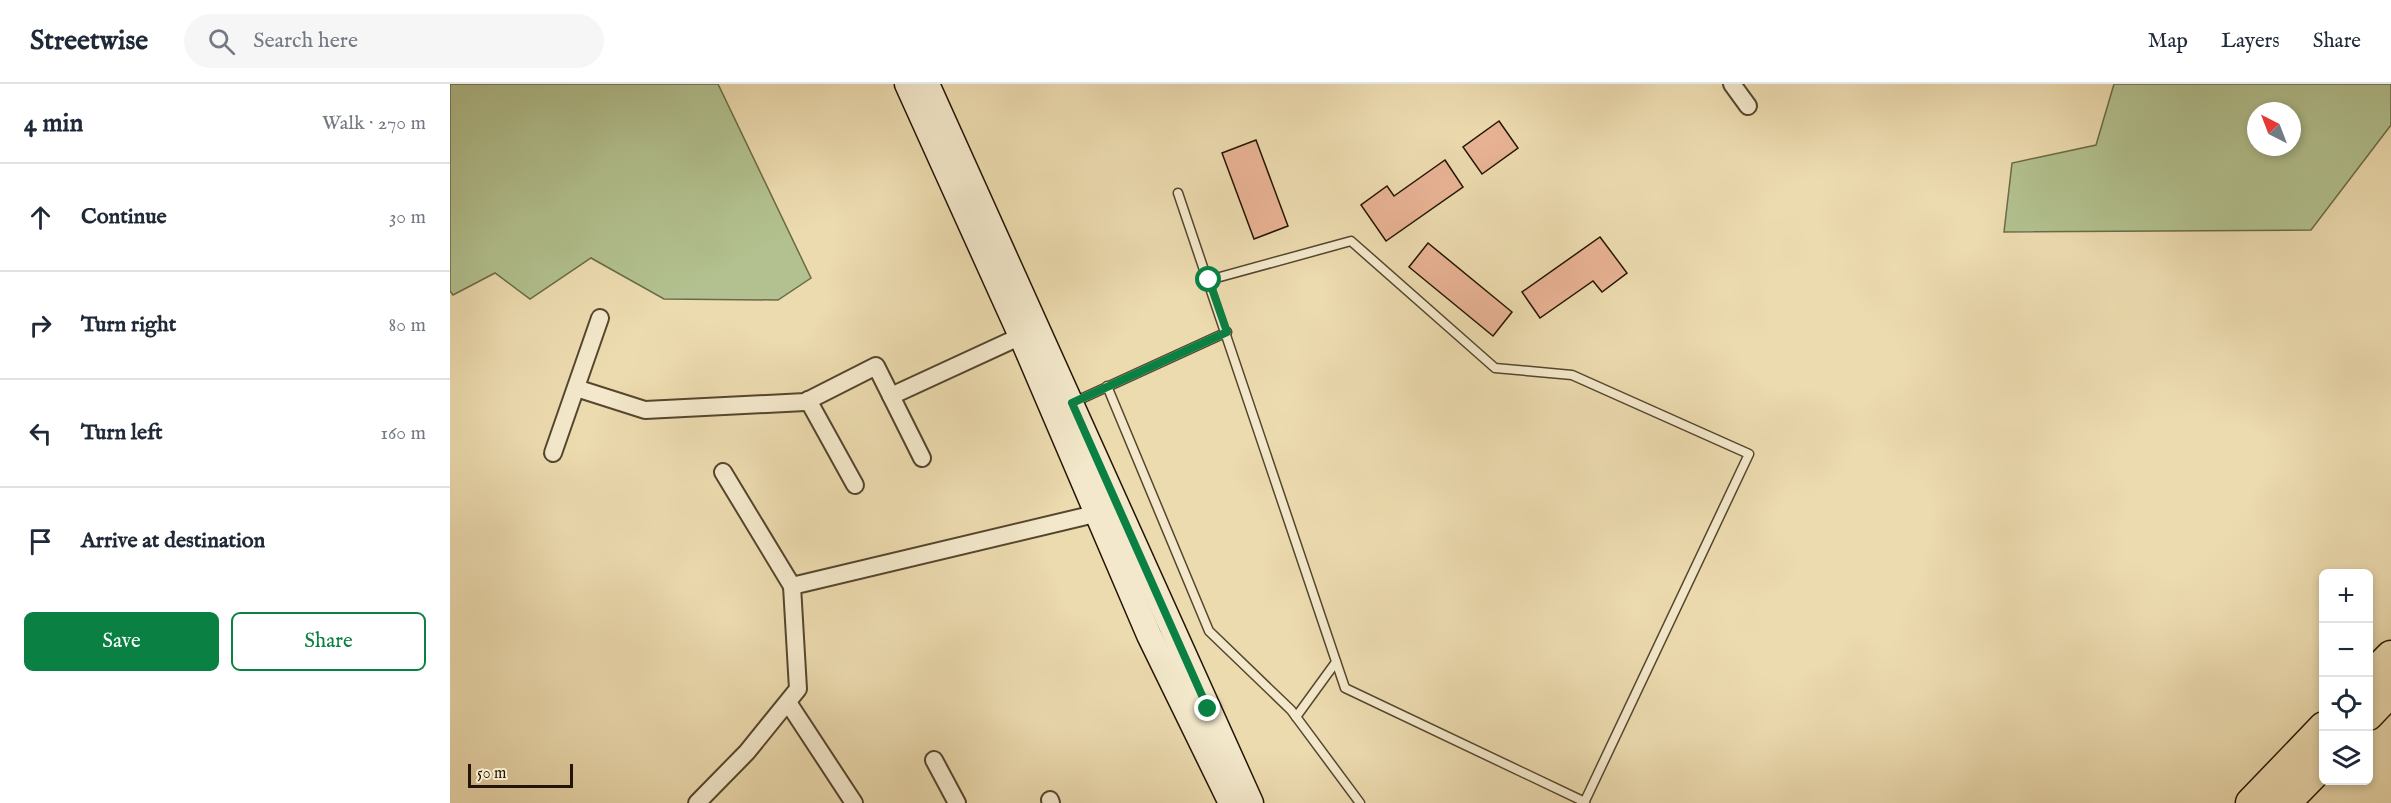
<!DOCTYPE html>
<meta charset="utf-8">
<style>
:root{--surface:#fff;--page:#f6f6f7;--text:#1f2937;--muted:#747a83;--line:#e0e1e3;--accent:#0b8043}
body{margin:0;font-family:"IM FELL English",serif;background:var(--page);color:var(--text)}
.controls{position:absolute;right:18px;bottom:18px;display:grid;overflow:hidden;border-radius:9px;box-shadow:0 3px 9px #0003}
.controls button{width:54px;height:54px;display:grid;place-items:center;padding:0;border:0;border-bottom:2px solid var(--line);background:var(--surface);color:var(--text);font:30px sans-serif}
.compass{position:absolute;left:1797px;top:18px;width:54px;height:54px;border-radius:50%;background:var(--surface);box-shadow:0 3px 9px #0003;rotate:318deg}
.scale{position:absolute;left:18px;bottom:15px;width:105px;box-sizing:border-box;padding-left:6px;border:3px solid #231502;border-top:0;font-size:16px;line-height:21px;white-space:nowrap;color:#231502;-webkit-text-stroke:4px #f3e8cb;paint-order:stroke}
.stop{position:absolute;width:18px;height:18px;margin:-14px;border:4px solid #0b8043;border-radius:50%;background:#fff}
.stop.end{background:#0b8043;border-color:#fff;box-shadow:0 2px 6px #0008}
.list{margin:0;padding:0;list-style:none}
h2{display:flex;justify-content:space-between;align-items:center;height:78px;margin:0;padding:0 24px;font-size:26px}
h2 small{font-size:20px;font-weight:400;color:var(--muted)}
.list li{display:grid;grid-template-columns:39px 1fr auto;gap:18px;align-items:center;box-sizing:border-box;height:108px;padding:0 24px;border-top:2px solid var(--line)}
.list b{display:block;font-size:22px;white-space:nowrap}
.list em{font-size:20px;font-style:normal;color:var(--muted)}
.actions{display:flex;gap:12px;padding:18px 24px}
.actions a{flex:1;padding:14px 0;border:2px solid var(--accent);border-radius:9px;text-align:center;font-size:21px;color:var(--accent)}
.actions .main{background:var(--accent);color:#fff}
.icon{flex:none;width:33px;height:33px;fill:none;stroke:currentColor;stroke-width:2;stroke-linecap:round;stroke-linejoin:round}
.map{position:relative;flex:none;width:1941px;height:719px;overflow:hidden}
header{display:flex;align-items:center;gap:36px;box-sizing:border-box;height:84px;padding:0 30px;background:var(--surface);border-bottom:2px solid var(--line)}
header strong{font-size:28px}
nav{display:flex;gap:33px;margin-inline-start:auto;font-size:21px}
.search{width:420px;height:54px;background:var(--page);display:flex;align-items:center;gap:15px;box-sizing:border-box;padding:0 21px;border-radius:33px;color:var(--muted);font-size:22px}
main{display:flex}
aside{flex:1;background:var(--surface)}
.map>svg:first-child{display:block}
.green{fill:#b2c18f;stroke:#6a6b48;stroke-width:1.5;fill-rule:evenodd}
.building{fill:#e9b395;stroke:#231502;stroke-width:1.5}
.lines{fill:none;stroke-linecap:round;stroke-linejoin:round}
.lane-casing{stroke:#55462d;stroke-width:11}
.street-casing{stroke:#55462d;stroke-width:20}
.secondary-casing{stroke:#231502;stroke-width:27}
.highway-casing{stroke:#231502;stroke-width:33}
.lane{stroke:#f3e8cb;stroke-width:8}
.street{stroke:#f3e8cb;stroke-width:16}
.secondary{stroke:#f3e8cb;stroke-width:24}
.highway{stroke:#ecdbaf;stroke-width:30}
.route{stroke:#0b8043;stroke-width:8}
</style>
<header>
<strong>Streetwise</strong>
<div class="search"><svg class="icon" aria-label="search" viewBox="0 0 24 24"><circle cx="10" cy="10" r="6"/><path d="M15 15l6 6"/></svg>Search here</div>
<nav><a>Map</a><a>Layers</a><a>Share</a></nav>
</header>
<main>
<aside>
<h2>4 min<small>Walk · 270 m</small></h2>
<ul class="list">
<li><svg class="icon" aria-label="ahead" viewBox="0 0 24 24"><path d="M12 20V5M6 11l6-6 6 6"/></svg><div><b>Continue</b></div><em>30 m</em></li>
<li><svg class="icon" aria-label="right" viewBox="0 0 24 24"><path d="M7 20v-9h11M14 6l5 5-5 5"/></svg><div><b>Turn right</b></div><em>80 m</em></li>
<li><svg class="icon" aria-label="left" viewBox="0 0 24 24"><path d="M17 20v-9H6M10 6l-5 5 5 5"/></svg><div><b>Turn left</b></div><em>160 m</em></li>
<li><svg class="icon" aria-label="arrive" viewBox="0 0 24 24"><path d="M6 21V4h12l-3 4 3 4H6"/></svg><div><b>Arrive at destination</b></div></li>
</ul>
<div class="actions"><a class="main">Save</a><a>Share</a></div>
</aside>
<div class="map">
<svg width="1941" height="719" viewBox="0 0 1941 719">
<rect width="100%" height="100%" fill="#ecdbaf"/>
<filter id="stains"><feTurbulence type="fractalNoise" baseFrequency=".00333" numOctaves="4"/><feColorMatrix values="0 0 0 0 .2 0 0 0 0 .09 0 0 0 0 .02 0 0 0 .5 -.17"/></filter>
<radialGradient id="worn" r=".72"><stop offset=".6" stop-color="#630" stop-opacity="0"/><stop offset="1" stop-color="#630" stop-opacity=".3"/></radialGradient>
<g class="green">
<polygon points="0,0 268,0 361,194 328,216 214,215 141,174 80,215 45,189 3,211 0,207"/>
<path d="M1664,0H1941V41L1861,146L1554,148L1562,79L1646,61ZM1806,27H1842V63H1806Z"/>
</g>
<g class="building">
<polygon points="1049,37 1068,64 1032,90 1013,63"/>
<polygon points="806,56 838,142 804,155 772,69"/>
<polygon points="995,76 1013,103 936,157 911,121 937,102 944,112"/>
<polygon points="1150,153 1177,189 1152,208 1143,197 1090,234 1072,208"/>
<polygon points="978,159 1062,228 1043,252 959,183"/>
</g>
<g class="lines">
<defs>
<g id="lane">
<polyline points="728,109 895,604 1135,718"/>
<polyline points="759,196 901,157 1045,284 1122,291 1299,370 1134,719"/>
<polyline points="657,302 759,547 841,626 910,719"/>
<polyline points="622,319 777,248"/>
<polyline points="846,633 886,578"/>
</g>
<g id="street">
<polyline points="1282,0 1298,22"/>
<polyline points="126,304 195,326 355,318 426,282 472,374"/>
<polyline points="441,312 571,252"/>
<polyline points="358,316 405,401"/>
<polyline points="103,369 150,234"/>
<polyline points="273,388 342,502"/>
<polyline points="339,620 404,719"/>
<polyline points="484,676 507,719"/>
<polyline points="600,716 601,719"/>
<polyline points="247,719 297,668 348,605 342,502 649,429"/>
</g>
<g id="secondary">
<polyline points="457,0 571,252 699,551 781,719"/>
<polyline points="477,0 801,719"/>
</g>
<g id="highway">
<polyline points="1918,595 1941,572"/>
<polyline points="1918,631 1941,607"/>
<polyline points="1801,719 1874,643"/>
<polyline points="1835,719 1874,679"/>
</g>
</defs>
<use href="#lane" class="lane-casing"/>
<use href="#street" class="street-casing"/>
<use href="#secondary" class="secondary-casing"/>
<use href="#highway" class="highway-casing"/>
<use href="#lane" class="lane"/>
<use href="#street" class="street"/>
<use href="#secondary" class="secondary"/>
<use href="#highway" class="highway"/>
</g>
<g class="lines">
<polyline class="route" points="758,625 622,319 777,248 759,196"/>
</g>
<rect width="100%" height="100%" filter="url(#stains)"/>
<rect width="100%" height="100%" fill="url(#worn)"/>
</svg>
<div class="controls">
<button>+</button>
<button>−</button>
<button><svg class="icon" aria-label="locate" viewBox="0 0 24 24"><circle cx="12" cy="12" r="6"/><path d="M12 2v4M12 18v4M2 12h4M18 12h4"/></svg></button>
<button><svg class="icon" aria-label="layers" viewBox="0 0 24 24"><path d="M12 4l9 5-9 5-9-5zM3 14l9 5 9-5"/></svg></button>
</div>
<svg class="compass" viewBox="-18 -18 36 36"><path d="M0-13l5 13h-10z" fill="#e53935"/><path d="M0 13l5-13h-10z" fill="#747a83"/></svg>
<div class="scale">50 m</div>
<div class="stop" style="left:759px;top:196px"></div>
<div class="stop end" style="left:758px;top:625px"></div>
</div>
</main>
